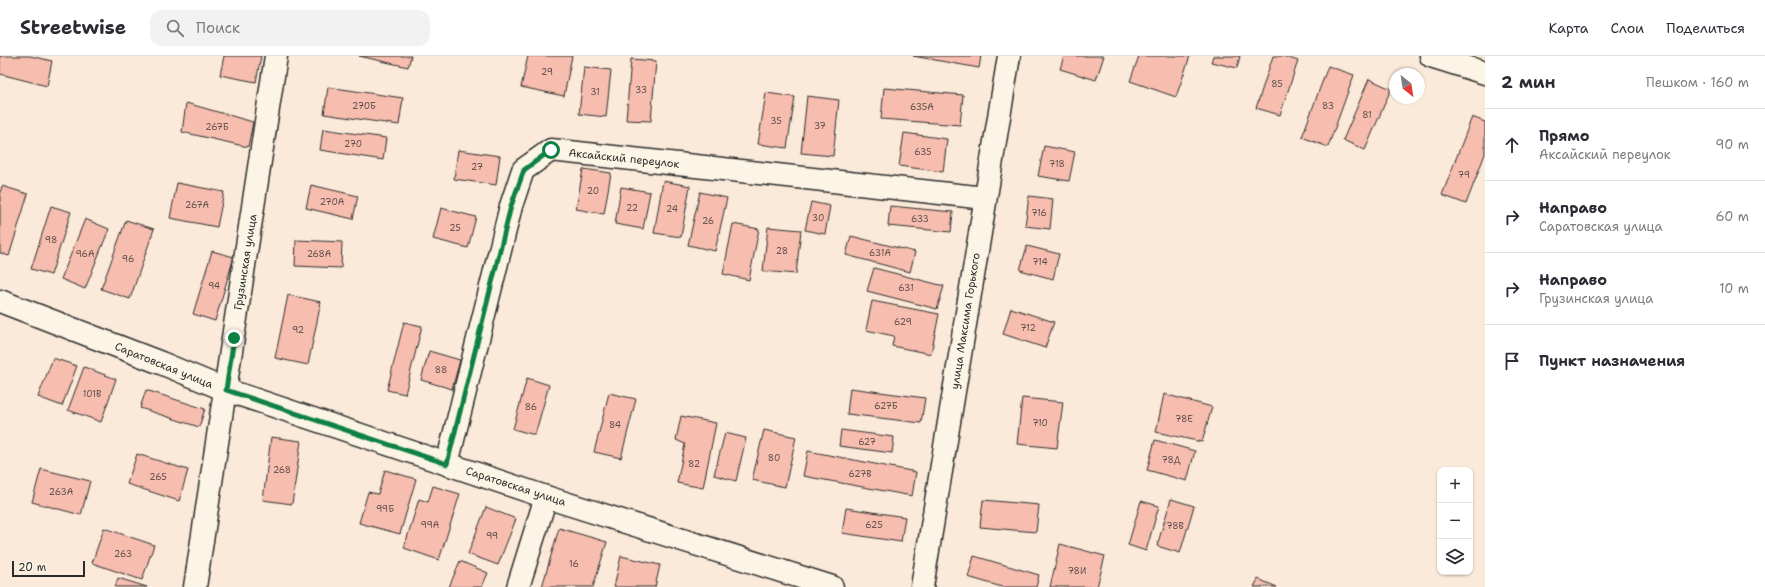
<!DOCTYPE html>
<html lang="ru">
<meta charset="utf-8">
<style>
:root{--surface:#fff;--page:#f2f2f3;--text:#2b2b33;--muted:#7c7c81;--line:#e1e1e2}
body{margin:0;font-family:"Shantell Sans",sans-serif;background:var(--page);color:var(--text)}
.controls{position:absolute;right:12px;bottom:12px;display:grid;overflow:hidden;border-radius:8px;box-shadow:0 1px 3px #0004}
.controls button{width:36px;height:36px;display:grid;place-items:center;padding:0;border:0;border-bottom:1px solid var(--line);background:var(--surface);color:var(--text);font:20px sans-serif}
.compass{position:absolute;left:1389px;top:12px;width:36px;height:36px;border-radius:50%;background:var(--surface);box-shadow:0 1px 3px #0004;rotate:150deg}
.scale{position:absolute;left:12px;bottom:10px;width:73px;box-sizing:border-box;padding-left:4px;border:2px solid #2b2b2b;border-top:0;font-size:11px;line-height:14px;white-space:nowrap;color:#2b2b2b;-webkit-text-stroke:3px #fcf5e5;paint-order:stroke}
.stop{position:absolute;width:12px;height:12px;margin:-9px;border:3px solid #0b8043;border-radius:50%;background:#fff}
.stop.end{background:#0b8043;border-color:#fff;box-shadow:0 1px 4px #0008}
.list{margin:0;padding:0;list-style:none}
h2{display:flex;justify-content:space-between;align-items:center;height:52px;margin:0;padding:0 16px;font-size:17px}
h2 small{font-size:13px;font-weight:400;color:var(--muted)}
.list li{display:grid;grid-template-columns:26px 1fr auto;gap:12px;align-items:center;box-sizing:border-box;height:72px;padding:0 16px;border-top:1px solid var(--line)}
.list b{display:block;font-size:15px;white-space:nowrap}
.list p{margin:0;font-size:13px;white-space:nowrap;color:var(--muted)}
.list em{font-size:13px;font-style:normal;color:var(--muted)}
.icon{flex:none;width:22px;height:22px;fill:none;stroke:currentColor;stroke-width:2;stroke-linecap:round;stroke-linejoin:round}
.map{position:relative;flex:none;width:1485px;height:531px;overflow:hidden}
header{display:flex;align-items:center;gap:24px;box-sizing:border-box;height:56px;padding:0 20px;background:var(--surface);border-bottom:1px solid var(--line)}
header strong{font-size:19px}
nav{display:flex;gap:22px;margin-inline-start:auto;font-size:14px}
.search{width:280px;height:36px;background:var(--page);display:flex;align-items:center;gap:10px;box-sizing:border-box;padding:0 14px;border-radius:12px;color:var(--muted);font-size:15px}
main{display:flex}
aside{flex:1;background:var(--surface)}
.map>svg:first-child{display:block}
.building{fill:#f7bdaf;stroke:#2b2b2b}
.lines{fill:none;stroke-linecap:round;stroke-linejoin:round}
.minor-casing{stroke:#2b2b2b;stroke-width:25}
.secondary-casing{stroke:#2b2b2b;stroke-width:25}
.minor{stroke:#fcf5e5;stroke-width:22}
.secondary{stroke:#fcf5e5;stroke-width:22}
.route{stroke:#0b8043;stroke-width:5}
.labels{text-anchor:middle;stroke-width:4;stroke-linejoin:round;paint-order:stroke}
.number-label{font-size:9px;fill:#5e504c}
.street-label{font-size:11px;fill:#2b2b2b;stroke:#fcf5e5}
</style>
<header>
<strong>Streetwise</strong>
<div class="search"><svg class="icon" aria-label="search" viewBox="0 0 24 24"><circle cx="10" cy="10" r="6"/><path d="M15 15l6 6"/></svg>Поиск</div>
<nav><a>Карта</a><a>Слои</a><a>Поделиться</a></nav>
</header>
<main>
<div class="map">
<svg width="1485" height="531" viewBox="0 0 1485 531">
<rect width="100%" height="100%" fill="#fbeada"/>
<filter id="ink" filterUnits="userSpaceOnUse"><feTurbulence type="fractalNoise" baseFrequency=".025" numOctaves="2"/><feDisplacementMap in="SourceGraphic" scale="8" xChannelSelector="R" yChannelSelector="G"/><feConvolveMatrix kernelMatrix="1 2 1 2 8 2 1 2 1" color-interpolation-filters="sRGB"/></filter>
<g filter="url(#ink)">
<g class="building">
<polygon points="0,0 30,0 52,5 47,30 0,18"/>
<polygon points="224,0 261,0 256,26 220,19"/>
<polygon points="359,0 411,0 408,11"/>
<polygon points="528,0 572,0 564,40 521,31"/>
<polygon points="913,0 981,0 979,12"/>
<polygon points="1064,0 1104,0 1096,24 1060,13"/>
<polygon points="1139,0 1190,0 1176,41 1130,25"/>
<polygon points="1213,0 1240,0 1237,12 1211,6"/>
<polygon points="1273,0 1283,0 1298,5 1280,59 1256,52"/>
<polygon points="631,3 656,5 651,65 626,64"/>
<polygon points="1328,10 1354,19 1328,91 1302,81"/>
<polygon points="584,11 611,14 606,61 579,58"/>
<polygon points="1369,23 1391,33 1365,94 1343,84"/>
<polygon points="328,31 403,42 399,69 324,58"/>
<polygon points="884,32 963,39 960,69 881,63"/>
<polygon points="766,37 795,41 787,92 758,88"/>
<polygon points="807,40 839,44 833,100 801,97"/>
<polygon points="186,47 253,66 248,91 182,76"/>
<polygon points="1472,61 1485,66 1485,98 1466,148 1442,139"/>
<polygon points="323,73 386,82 383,104 320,94"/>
<polygon points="904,77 947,83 943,116 899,110"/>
<polygon points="1044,90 1075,96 1069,125 1038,120"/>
<polygon points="458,94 500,100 496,129 454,123"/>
<polygon points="583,113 611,117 604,158 576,153"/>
<polygon points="663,125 690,130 681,181 654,177"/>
<polygon points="177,127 224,136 217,171 170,162"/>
<polygon points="311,129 358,140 353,163 306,152"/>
<polygon points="2,130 28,138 9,200 0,197 0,137"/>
<polygon points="621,131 650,136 643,173 615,168"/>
<polygon points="700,136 727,142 715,195 688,189"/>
<polygon points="1029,140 1053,143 1050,173 1025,170"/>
<polygon points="811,146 830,150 825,178 805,174"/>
<polygon points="51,150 71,156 51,219 31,213"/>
<polygon points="890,150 953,156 951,176 888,170"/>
<polygon points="441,152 476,161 468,192 433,183"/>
<polygon points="85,163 109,173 85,233 61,223"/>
<polygon points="126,164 154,173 130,243 101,233"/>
<polygon points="733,168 759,173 749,224 723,218"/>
<polygon points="768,171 801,174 796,218 763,215"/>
<polygon points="851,180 915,196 910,216 846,199"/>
<polygon points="296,184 342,186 341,212 295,210"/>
<polygon points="1027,190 1059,198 1053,223 1020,214"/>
<polygon points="212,195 234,201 215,265 193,258"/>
<polygon points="874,212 944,230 937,253 867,235"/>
<polygon points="288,239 321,246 308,309 275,302"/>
<polygon points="872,245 939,258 931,298 892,290 894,280 866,274"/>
<polygon points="1011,252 1054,266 1045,292 1003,278"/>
<polygon points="404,266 422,270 405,338 387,334"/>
<polygon points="429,295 460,304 452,333 421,324"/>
<polygon points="53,302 77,310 62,350 38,341"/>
<polygon points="84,311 116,323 101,366 68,354"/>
<polygon points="527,322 549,329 535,379 513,373"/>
<polygon points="850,332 925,342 921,367 847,358"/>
<polygon points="146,334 205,353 199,371 140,352"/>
<polygon points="609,337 636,343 621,402 594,396"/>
<polygon points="1164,338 1212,351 1202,386 1156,376"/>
<polygon points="1022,342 1063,346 1057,392 1017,388"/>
<polygon points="681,360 716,367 703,432 677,427 685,388 676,384"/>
<polygon points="764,374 796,381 785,431 752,424"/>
<polygon points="841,374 894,381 892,397 839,390"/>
<polygon points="725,377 746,382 736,425 714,419"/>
<polygon points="271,381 301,385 292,448 263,444"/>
<polygon points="1155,384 1195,395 1187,425 1147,414"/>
<polygon points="808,395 916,416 912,440 803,420"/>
<polygon points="137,398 188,414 179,445 127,428"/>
<polygon points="41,413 90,425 81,459 32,446"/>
<polygon points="385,414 416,423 400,478 359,467 368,436 378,438"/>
<polygon points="433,430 460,438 439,504 404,492 419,443 428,446"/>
<polygon points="1171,443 1194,450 1180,497 1157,490"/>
<polygon points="983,444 1039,449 1036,476 980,471"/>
<polygon points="1141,445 1159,450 1146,495 1128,489"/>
<polygon points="486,451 516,463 498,509 468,498"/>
<polygon points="846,452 905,461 901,486 842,477"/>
<polygon points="104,472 154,489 142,524 92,507"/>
<polygon points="559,472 607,486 593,531 542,531"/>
<polygon points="1060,488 1105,500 1097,531 1050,531"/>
<polygon points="621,500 660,509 655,531 614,531"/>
<polygon points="974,500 1039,519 1036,531 1002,531 968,521"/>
<polygon points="460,505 488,517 482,531 449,531"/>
<polygon points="118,522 147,531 115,531"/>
<polygon points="1258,523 1277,531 1254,531"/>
</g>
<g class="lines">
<defs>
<g id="minor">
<polyline points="1431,0 1485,17"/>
<polyline points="0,245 161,307 226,334 546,441 832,531"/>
<polyline points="447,408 511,150 523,114 551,94 985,142"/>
<polyline points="518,531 546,441"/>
</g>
<g id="secondary">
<polyline points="195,531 276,0"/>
<polyline points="922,531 1009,0"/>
</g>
</defs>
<use href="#minor" class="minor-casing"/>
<use href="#secondary" class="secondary-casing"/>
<use href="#minor" class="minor"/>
<use href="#secondary" class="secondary"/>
</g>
</g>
<g class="lines" filter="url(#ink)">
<polyline class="route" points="234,282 226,334 447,408 511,150 524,114 551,94"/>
</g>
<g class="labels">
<g class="number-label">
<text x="547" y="19">29</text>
<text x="1277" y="31">85</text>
<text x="641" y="37">33</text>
<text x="595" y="39">31</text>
<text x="364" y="53">270Б</text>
<text x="1328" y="53">83</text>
<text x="922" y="54">635А</text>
<text x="1367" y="62">81</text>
<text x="776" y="68">35</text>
<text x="820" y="73">37</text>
<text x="217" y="74">267Б</text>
<text x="353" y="91">270</text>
<text x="923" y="99">635</text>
<text x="1057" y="111">718</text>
<text x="477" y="114">27</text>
<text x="1464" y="122">79</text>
<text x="593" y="138">20</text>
<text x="332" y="149">270А</text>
<text x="197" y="152">267А</text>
<text x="632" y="155">22</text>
<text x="672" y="156">24</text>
<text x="1039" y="160">716</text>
<text x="818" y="165">30</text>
<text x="920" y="166">633</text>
<text x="708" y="168">26</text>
<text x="455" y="175">25</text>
<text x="51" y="187">98</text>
<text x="782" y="198">28</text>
<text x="880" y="200">631А</text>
<text x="85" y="201">96А</text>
<text x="319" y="201">268А</text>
<text x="128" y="206">96</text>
<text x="1040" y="209">714</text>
<text x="214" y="233">94</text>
<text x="906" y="235">631</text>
<text x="903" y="269">629</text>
<text x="1028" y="275">712</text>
<text x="298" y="277">92</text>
<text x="441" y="317">88</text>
<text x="92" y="341">101В</text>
<text x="886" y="353">627Б</text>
<text x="531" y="354">86</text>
<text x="1184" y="366">78Е</text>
<text x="1040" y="370">710</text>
<text x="615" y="372">84</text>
<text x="867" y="389">627</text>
<text x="774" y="405">80</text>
<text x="1171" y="407">78Д</text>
<text x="694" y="411">82</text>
<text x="282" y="417">268</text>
<text x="860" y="421">627В</text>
<text x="158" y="424">265</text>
<text x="61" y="439">263А</text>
<text x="385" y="456">99Б</text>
<text x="430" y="472">99А</text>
<text x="874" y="472">625</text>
<text x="1175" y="473">78В</text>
<text x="492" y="483">99</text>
<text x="123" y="501">263</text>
<text x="574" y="511">16</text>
<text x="1077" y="518">78И</text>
</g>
<g class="street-label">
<text transform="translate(624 102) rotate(6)" y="4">Аксайский переулок</text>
<text transform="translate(245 206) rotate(-81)" y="4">Грузинская улица</text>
<text transform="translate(965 265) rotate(-81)" y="4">улица Максима Горького</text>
<text transform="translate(164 309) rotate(22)" y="4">Саратовская улица</text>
<text transform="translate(516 430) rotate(18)" y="4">Саратовская улица</text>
</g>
</g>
</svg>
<div class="controls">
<button>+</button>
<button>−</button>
<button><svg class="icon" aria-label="layers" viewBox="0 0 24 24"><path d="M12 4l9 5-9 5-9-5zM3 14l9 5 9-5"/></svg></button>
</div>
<svg class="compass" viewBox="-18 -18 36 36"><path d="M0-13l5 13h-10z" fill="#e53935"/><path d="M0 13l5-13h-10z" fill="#7c7c81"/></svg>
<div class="scale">20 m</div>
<div class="stop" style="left:551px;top:94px"></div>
<div class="stop end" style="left:234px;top:282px"></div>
</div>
<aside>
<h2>2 мин<small>Пешком · 160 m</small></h2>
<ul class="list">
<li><svg class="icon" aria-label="ahead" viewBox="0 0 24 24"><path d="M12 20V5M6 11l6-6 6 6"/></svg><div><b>Прямо</b><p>Аксайский переулок</p></div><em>90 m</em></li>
<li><svg class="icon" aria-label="right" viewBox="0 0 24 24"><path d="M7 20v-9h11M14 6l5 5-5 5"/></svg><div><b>Направо</b><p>Саратовская улица</p></div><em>60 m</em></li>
<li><svg class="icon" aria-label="right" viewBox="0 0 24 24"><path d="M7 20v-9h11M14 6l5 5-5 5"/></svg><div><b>Направо</b><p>Грузинская улица</p></div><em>10 m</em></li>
<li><svg class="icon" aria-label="arrive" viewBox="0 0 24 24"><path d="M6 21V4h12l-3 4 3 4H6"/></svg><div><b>Пункт назначения</b></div></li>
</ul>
</aside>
</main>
